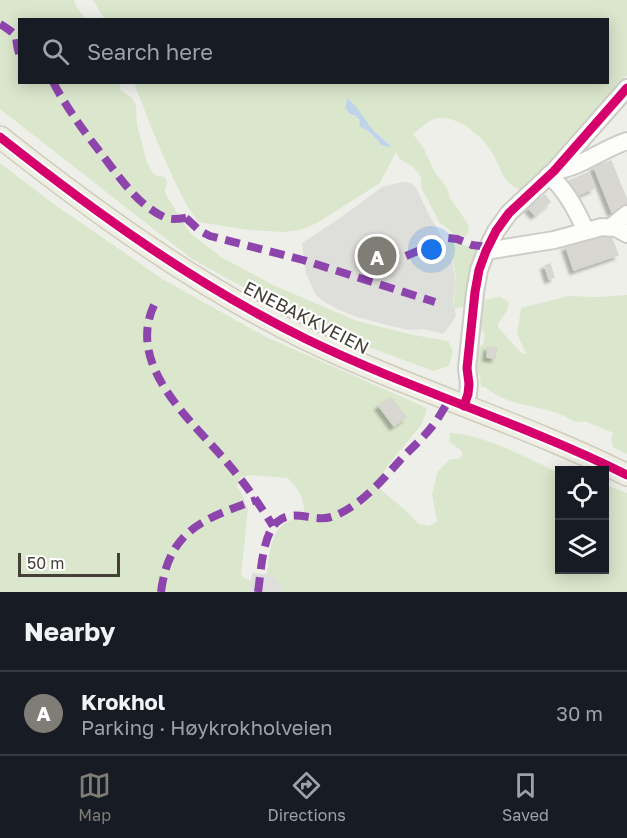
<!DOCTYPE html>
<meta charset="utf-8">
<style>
:root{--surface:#171b24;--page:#242831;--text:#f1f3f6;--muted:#9ea1a6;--line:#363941;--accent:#807d76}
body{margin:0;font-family:"Golos Text",sans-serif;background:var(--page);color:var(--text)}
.controls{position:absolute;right:18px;bottom:18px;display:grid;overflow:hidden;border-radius:0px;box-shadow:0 3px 15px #0003}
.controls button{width:54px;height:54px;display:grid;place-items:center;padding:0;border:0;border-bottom:2px solid var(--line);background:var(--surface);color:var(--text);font:30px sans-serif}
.scale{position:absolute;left:18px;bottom:15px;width:102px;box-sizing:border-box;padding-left:6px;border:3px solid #444037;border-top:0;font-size:16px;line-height:21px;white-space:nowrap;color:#444037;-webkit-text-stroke:4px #fff;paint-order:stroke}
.you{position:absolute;left:432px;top:250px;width:21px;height:21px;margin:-15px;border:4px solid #fff;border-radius:50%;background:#1a73e8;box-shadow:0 0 0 9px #1a73e833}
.badge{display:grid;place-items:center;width:39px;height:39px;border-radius:50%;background:var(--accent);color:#fff;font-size:20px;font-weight:700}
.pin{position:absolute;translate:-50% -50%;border:3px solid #fff;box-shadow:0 2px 6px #0006}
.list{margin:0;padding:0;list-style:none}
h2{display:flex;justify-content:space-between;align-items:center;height:78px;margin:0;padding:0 24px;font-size:26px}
h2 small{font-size:20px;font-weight:400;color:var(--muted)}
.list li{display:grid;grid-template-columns:39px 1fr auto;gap:18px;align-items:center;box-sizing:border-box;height:84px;padding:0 24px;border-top:2px solid var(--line)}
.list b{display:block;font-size:22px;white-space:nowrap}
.list p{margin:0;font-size:20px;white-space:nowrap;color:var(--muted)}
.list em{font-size:20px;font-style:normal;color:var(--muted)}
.icon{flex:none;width:33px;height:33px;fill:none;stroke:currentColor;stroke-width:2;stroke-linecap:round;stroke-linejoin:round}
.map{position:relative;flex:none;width:627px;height:592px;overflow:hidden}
.search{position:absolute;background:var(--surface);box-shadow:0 3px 15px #0003;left:18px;right:18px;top:18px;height:66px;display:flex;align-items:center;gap:15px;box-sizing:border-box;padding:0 21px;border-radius:0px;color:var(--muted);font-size:22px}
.sheet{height:162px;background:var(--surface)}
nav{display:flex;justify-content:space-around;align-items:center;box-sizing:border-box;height:84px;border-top:2px solid var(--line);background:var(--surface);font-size:16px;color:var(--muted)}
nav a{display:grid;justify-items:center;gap:3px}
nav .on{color:var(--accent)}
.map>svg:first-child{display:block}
.green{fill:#dae7cc;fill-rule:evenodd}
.parking{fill:#dededa}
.water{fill:#bfd3e9}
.building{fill:#d9d7d2;stroke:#d7d6d0;stroke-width:1.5;filter:url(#shadow)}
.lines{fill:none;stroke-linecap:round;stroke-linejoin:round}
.minor-casing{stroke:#cdccc8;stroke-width:20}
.major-casing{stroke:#cfccba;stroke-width:24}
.minor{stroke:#fdfdfc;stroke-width:16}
.major{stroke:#efeee5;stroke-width:21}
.quiet{stroke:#8e44ad;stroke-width:8;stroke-dasharray:15 8;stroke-linecap:butt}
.cycleway-casing{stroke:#fff;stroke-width:13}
.cycleway{stroke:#d6006c;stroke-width:9}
.labels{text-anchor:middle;stroke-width:4.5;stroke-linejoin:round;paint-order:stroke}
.street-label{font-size:18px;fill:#444037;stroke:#fff}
</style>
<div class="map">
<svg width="627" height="592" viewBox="0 0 627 592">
<defs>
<filter id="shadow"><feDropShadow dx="-4" dy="4" stdDeviation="1.5" flood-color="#0004"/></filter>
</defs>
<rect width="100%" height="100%" fill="#efefea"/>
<g class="green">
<path d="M0,0H74C75,8 82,12 85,19L20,20V82L120,83V90L132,98L136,106L137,124L147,163L154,175L165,177L167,182L165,190L166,195L190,233L221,257L273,285L357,321L414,335L448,341L453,351L449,366L433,371L317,328L192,259L0,109Z"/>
<path d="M93,0H627V75L571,141L565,152L522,190C502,185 501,166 491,151C481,135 453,111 432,120C425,123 419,130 413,134L424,149L434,171L447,188L450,198L468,224L469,231L466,236H457L439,222L422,189L421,177L413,167L400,159L396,152L380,183L317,223L300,230L283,232L250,230L198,222C184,203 175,182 165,160C154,135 144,109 134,83L608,82V20H105ZM346,98C359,106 363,120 374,131C380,137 388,140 391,148L381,145C377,138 370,134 364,128H362L356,116L349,115L345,107L347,102Z"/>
<path d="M0,163L51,202L164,280L266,337L427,408L422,424L389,464L375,485L404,509L419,524L429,526L437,522L432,494L438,471L450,459H459L463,455L461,450L449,442L450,433C488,436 525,457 559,473L560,570H604L605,485L627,493V592H281V585L275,578L267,574C270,549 271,519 303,518C306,500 300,492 288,478L250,475L240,478L237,487L242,494L248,509L241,576L251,581L249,592H0Z"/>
<path d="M449,240L473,248L482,249L467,300L463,307L454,309C453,299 456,292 456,283C456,270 452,255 446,244Z"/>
<path d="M627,295V454L613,447L611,438L614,433L584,421C574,424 570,419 562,415C543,406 520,407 501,397C495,395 490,390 484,387H481L480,376L476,374V350L483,344L485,334L476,325L479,307L483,300L500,297L509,302L507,311L498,323V327L520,352L527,355L517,334L521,308L568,296L597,297Z"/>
</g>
<g class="parking">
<polygon points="402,182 407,182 414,185 416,188 429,215 450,251 455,276 456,284 453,302 456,315 452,323 443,334 423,329 408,330 387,325 357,317 339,310 323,301 315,294 306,273 302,243 343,216 382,187"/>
<polygon points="252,573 267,574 275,578 282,586 281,592 249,592"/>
</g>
<path class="water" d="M346,98C359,106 364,120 374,131C380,137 388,141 391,148L381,145C378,139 364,127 360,127L359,120L356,116L349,114L345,107L347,102Z"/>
<g class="building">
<polygon points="611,161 627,201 627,206 612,212 594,167"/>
<polygon points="588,173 594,188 576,196 569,181"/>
<polygon points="545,195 550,202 535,215 529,208"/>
<polygon points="609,231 618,255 574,270 566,247 577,243 576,242 583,239 583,241"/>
<polygon points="550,264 554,277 549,279 545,266"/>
<polygon points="488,347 497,348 495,358 487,357"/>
<polygon points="391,398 406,417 394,426 379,406"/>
</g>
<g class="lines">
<defs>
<g id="minor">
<path d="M554,171C580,168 602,149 627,141"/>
<path d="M549,175C567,191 576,210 586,231"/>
<polyline points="611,227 627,214"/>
<polyline points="486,251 554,240 602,227 616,228 627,234"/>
<polyline points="464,406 468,394 469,384 467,368 475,292 479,270 486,251 496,231 509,213 554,171 627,88"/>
</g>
<path id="major" d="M0,137C96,213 196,285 306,339C411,390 523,423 627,475"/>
</defs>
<use href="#minor" class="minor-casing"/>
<use href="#major" class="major-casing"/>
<use href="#minor" class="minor"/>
<use href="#major" class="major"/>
<g class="quiet">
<path d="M0,24C24,39 12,35 20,56"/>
<path d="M53,82C66,107 83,130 100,152C118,175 136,204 164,217C173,221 182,218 192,217"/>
<polyline points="186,218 200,231 210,236 303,260 435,302"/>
<polyline points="406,256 448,238 457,239 472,245 488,247"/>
<path d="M154,305C125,368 195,423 230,466C246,485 260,505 273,526"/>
<path d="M161,592C169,530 203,519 256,500"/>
<path d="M258,592C261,573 262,536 277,522C294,507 315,524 334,516C362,505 383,479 403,457C414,446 425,436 434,424C440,416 444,408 449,400"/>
</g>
<defs>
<g id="cycleway">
<path d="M0,137C96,213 196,285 306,339C411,390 523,423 627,475"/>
<polyline points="464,406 468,394 469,384 467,368 475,292 479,270 486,251 496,231 509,213 554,171 627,88"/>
</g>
</defs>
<use href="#cycleway" class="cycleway-casing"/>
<use href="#cycleway" class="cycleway"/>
</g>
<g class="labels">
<g class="street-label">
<text transform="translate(306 318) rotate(27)" y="6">ENEBAKKVEIEN</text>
</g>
</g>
</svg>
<div class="controls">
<button><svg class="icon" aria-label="locate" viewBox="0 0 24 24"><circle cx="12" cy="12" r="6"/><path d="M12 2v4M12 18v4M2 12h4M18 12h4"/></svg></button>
<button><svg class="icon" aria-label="layers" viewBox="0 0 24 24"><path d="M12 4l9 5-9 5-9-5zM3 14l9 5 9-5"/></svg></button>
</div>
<div class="scale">50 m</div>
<div class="you"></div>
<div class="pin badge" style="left:377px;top:256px">A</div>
<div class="search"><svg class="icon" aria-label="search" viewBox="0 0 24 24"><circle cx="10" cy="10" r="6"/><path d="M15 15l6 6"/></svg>Search here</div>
</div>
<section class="sheet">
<h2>Nearby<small></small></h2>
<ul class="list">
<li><span class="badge">A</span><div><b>Krokhol</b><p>Parking · Høykrokholveien</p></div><em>30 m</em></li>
</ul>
</section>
<nav>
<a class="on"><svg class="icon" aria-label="map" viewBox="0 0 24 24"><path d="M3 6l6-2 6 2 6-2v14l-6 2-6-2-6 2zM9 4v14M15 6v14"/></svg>Map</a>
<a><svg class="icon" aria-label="directions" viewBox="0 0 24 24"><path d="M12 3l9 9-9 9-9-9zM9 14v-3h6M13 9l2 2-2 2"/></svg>Directions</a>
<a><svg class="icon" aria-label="saved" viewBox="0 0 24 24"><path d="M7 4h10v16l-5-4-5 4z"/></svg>Saved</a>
</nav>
